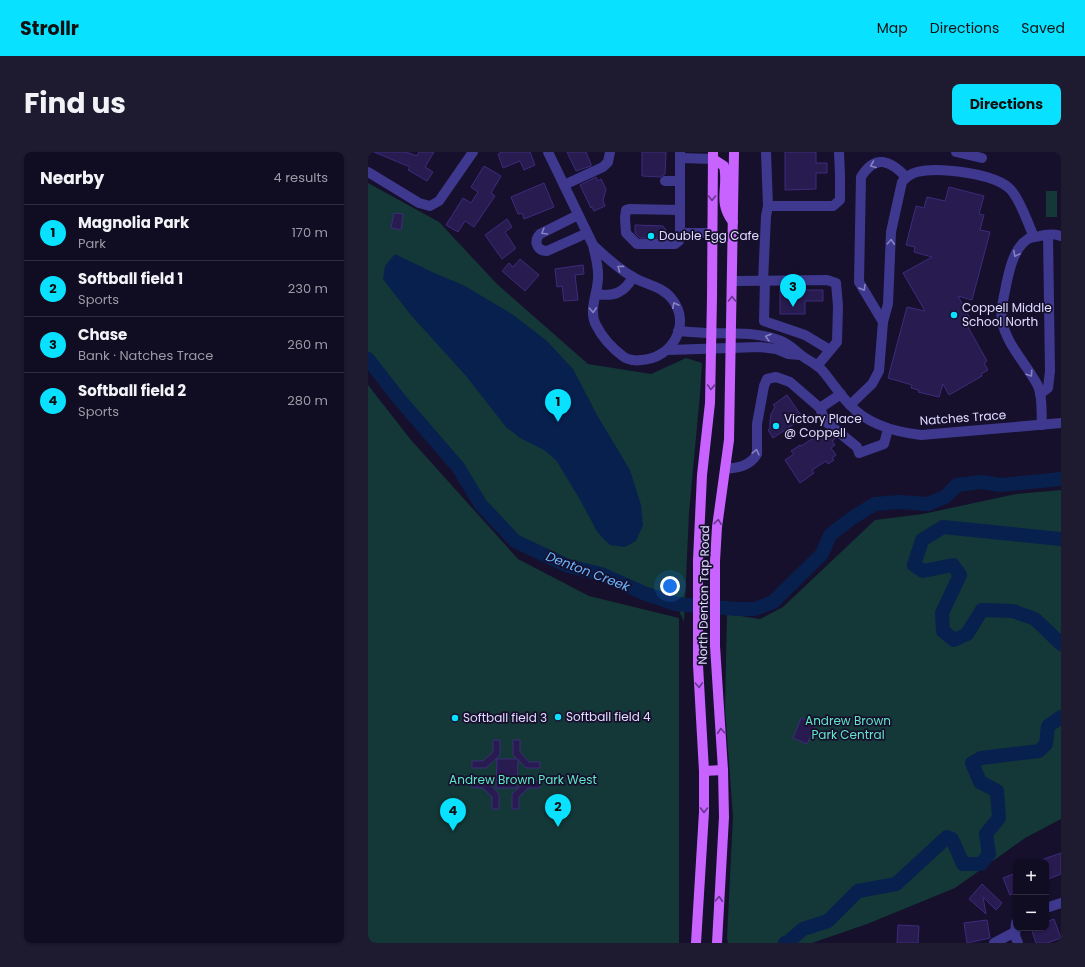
<!DOCTYPE html>
<meta charset="utf-8">
<style>
:root{--surface:#100c22;--page:#1e1a2f;--text:#f1f3f6;--muted:#9c9ba5;--line:#302c40;--accent:#08e1ff}
body{margin:0;font-family:Poppins,sans-serif;background:var(--page);color:var(--text)}
.controls{position:absolute;right:12px;bottom:12px;display:grid;overflow:hidden;border-radius:8px;box-shadow:0 1px 3px #0004}
.controls button{width:36px;height:36px;display:grid;place-items:center;padding:0;border:0;border-bottom:1px solid var(--line);background:var(--surface);color:var(--text);font:20px sans-serif}
.you{position:absolute;left:302px;top:434px;width:14px;height:14px;margin:-10px;border:3px solid #fff;border-radius:50%;background:#1a73e8;box-shadow:0 0 0 6px #1a73e833}
.badge{display:grid;place-items:center;width:26px;height:26px;border-radius:50%;background:var(--accent);color:#111;font-size:13px;font-weight:700}
.pin{position:absolute;translate:-50% -33px;filter:drop-shadow(0 1px 2px #0008)}
.pin::after{content:'';position:absolute;top:21px;width:14px;height:12px;background:inherit;clip-path:polygon(0 0,100% 0,50% 100%)}
.list{margin:0;padding:0;list-style:none}
h2{display:flex;justify-content:space-between;align-items:center;height:52px;margin:0;padding:0 16px;font-size:17px}
h2 small{font-size:13px;font-weight:400;color:var(--muted)}
.list li{display:grid;grid-template-columns:26px 1fr auto;gap:12px;align-items:center;box-sizing:border-box;height:56px;padding:0 16px;border-top:1px solid var(--line)}
.list b{display:block;font-size:15px;white-space:nowrap}
.list p{margin:0;font-size:13px;white-space:nowrap;color:var(--muted)}
.list em{font-size:13px;font-style:normal;color:var(--muted)}
.map{position:relative;flex:none;width:693px;height:791px;overflow:hidden;border-radius:8px}
header{display:flex;align-items:center;gap:24px;box-sizing:border-box;height:56px;padding:0 20px;background:var(--accent);color:#111}
header strong{font-size:19px}
nav{display:flex;gap:22px;margin-inline-start:auto;font-size:14px}
.intro{display:flex;align-items:center;justify-content:space-between;box-sizing:border-box;height:96px;padding:0 24px}
h1{margin:0;font-size:28px}
.button{padding:10px 18px;border-radius:8px;background:var(--accent);color:#111;font-size:14px;font-weight:700}
main{display:flex;gap:24px;padding:0 24px}
aside{flex:1;background:var(--surface);border-radius:8px;box-shadow:0 1px 3px #0004}
.map>svg:first-child{display:block}
.green{fill:#133837}
.water{fill:#08204e}
.lines{fill:none;stroke-linecap:round;stroke-linejoin:round}
.river{stroke:#08204e;stroke-width:14}
.building{fill:#271b4f;stroke:#3d2c7d}
.minor{stroke:#3e398f;stroke-width:10}
.major{stroke:#c863ff;stroke-width:10}
.oneway{stroke:#8782c1}
.oneway2{stroke:#66358c}
.poi-dot{fill:#08e1ff;stroke:#16102d;stroke-width:1.5}
.labels{text-anchor:middle;stroke-width:3.5;stroke-linejoin:round;paint-order:stroke}
.poi-label{font-size:12px;fill:#e1dcff;stroke:#16102d;text-anchor:start}
.street-label{font-size:12px;fill:#e1dcff;stroke:#16102d}
.park-label{font-size:12px;fill:#60e7c8;stroke:#16102d}
.water-label{font-size:13px;font-style:italic;fill:#6ab7ff;stroke:#16102d}
</style>
<header>
<strong>Strollr</strong>
<nav><a>Map</a><a>Directions</a><a>Saved</a></nav>
</header>
<div class="intro"><h1>Find us</h1><a class="button">Directions</a></div>
<main>
<aside>
<h2>Nearby<small>4 results</small></h2>
<ul class="list">
<li><span class="badge">1</span><div><b>Magnolia Park</b><p>Park</p></div><em>170 m</em></li>
<li><span class="badge">2</span><div><b>Softball field 1</b><p>Sports</p></div><em>230 m</em></li>
<li><span class="badge">3</span><div><b>Chase</b><p>Bank · Natches Trace</p></div><em>260 m</em></li>
<li><span class="badge">4</span><div><b>Softball field 2</b><p>Sports</p></div><em>280 m</em></li>
</ul>
</aside>
<div class="map">
<svg width="693" height="791" viewBox="0 0 693 791">
<rect width="100%" height="100%" fill="#16102d"/>
<g class="green">
<polygon points="0,31 71,70 129,132 220,212 283,222 318,206 334,211 332,242 321,361 316,470 308,452 278,442 233,422 200,414 147,389 113,353 90,315 32,248 0,207"/>
<rect x="678" y="39" width="11" height="26"/>
<polygon points="0,233 43,288 150,407 221,444 311,466 311,791 0,791"/>
<polygon points="693,338 693,667 657,686 587,736 499,772 444,791 360,791 359,786 365,665 357,556 359,462 392,467 415,455 507,368 555,362 648,342"/>
</g>
<polygon class="water" points="27,102 64,120 95,133 144,162 179,189 205,217 229,263 262,318 273,353 275,373 268,389 257,395 242,393 230,381 211,346 188,308 176,298 152,286 138,275 98,224 42,162 15,127 17,114"/>
<g class="lines">
<g class="river">
<polyline points="0,207 32,248 90,315 113,353 147,389 200,414 233,422 278,442 308,452 369,457 387,457 405,450 454,402 462,383 484,366 507,352 531,350 560,352 577,345 589,333 614,330 633,333 693,327"/>
<polyline points="693,387 575,375 554,388 546,413 555,419 585,413 592,423 574,461 575,479 586,488 599,482 614,458 645,459 667,467 693,492"/>
<polyline points="417,791 420,790 435,777 460,769 490,739 528,732 579,685 584,687 595,712 613,712 621,702 618,682 631,666 629,639 612,630 604,611 613,606 671,599 678,592 680,574 693,565"/>
</g>
</g>
<g class="building">
<polygon points="6,0 38,0 49,4 51,0 66,0 57,15 65,20 59,29 40,18 42,15"/>
<polygon points="134,0 162,0 167,13 156,18 152,9 135,16 130,2"/>
<polygon points="199,0 218,0 223,12 223,14 208,19"/>
<polygon points="274,0 298,0 297,22 292,25 274,24"/>
<polygon points="417,0 448,0 448,11 459,11 459,21 448,21 448,37 417,38"/>
<polygon points="116,14 133,24 123,41 127,44 106,75 97,69 90,80 78,73 95,46 103,51 110,40 103,35"/>
<polygon points="228,25 230,29 233,27 238,37 235,49 237,54 226,59 224,55 223,56 212,33"/>
<polygon points="176,31 186,55 156,67 154,61 150,62 143,45"/>
<polygon points="581,35 616,44 611,62 616,63 612,78 622,80 604,148 590,144 605,172 600,175 619,209 616,211 620,218 613,222 614,224 581,243 575,232 571,245 550,240 551,238 543,236 544,233 520,226 539,155 557,159 535,121 564,105 546,100 547,95 538,93 548,54 556,56 559,45 577,49"/>
<polygon points="26,61 35,62 33,78 23,76"/>
<polygon points="139,67 144,75 137,80 147,95 147,97 134,107 117,83"/>
<polygon points="267,73 295,74 298,78 298,86 272,86 267,81"/>
<polygon points="152,107 171,123 157,139 134,119 141,111 145,115"/>
<polygon points="215,113 216,122 207,123 210,148 196,149 194,134 189,135 187,117"/>
<polygon points="412,138 455,138 455,149 437,149 437,162 412,162"/>
<polygon points="419,243 435,266 405,286 400,278 402,276 402,269 403,262 407,255 405,253"/>
<polygon points="457,282 459,285 463,282 467,287 464,289 467,293 463,296 468,303 464,306 466,308 460,312 458,309 444,318 446,321 432,331 417,308 426,302 423,299 432,293 433,294 447,285 449,288"/>
<polygon points="433,566 448,573 439,592 425,586"/>
<polygon points="125,588 132,588 132,603 118,616 104,616 104,609 115,609 125,600"/>
<polygon points="145,588 152,588 152,600 161,610 172,610 172,616 158,616 150,607 149,636 128,636 129,607 149,607 145,603"/>
<polygon points="103,628 118,628 131,642 131,657 124,657 124,645 115,636 103,635"/>
<polygon points="158,629 172,629 172,636 160,636 151,645 151,657 144,657 144,642"/>
<polygon points="693,701 693,722 678,728 678,710 670,709"/>
<polygon points="648,721 648,740 642,743 635,726"/>
<polygon points="614,732 634,751 628,758 615,745 618,762 601,747"/>
<polygon points="686,767 693,786 679,791 668,791 663,776 678,776 678,770"/>
<polygon points="619,768 622,786 599,791 596,771"/>
<polygon points="530,773 551,774 550,791 529,791"/>
</g>
<g class="lines">
<g class="minor">
<path d="M180,0L225,93C227,103 231,115 230,126C230,141 220,158 228,173C234,185 245,197 256,205C260,208 268,209 273,208C304,207 324,172 304,147C294,134 278,133 265,125C250,117 237,104 225,93"/>
<polyline points="312,0 312,81 344,81"/>
<polyline points="588,0 614,6"/>
<polyline points="312,6 345,7"/>
<polyline points="0,20 51,51 62,54 71,49 105,0"/>
<polyline points="297,29 312,29"/>
<polyline points="196,33 235,15 240,10 242,0"/>
<polyline points="400,54 465,54 472,48 472,23 471,0"/>
<polyline points="312,58 261,57 258,58 257,66 258,81 269,92 307,92 311,89 312,81"/>
<path d="M210,63L172,82C165,89 169,99 179,99L219,81"/>
<polyline points="397,128 396,169 437,183 462,198"/>
<polyline points="364,129 459,128 468,131 470,154 469,190 449,214"/>
<polyline points="395,129 398,64 400,54 398,0"/>
<path d="M228,142C246,145 256,141 265,125"/>
<path d="M515,170L491,130L493,25C507,2 522,8 538,25"/>
<path d="M310,179C322,180 333,181 344,181C368,182 391,180 413,189C421,192 426,198 433,203C439,208 447,211 453,217C463,228 471,242 482,253C500,273 527,280 553,283L693,271"/>
<polyline points="300,198 392,195 408,197 420,202 432,203"/>
<polyline points="672,242 680,236 682,219 680,83"/>
<path d="M482,253L504,232L511,219L515,170L520,152L523,80L534,30C538,25 542,22 549,20C570,15 628,21 643,38C654,51 659,70 666,85"/>
<polyline points="452,256 473,242"/>
<path d="M674,273C673,261 675,245 670,234C659,212 639,194 634,169C632,159 635,149 637,139C640,123 645,96 660,87C663,85 668,85 672,84C678,82 687,82 693,84"/>
<path d="M357,317C370,316 382,314 389,302V272L396,234L399,227L408,225L422,230L452,256L457,269L489,295L491,301L516,292L520,277"/>
<polyline points="678,756 693,751"/>
<polyline points="648,771 647,784 650,791"/>
<polyline points="626,791 647,780"/>
</g>
<g class="major">
<path d="M345,7L356,14C361,36 349,49 365,70"/>
<polyline points="336,619 355,618"/>
<polyline points="328,791 336,660 336,619 330,513 330,408 334,323 342,251 344,145 345,0"/>
<polyline points="349,791 356,665 355,618 347,494 347,409 349,375 361,288 366,0"/>
</g>
</g>
<defs><path id="oneway-chevron" d="M-2-3.5L2.5 0L-2 3.5" fill="none" stroke-width="1.6" stroke-linecap="round" stroke-linejoin="round"/></defs>
<g class="oneway">
<use href="#oneway-chevron" transform="translate(505 13) rotate(158)"/>
<use href="#oneway-chevron" transform="translate(176 80) rotate(149)"/>
<use href="#oneway-chevron" transform="translate(523 90) rotate(-87)"/>
<use href="#oneway-chevron" transform="translate(648 102) rotate(118)"/>
<use href="#oneway-chevron" transform="translate(252 116) rotate(-144)"/>
<use href="#oneway-chevron" transform="translate(495 136) rotate(60)"/>
<use href="#oneway-chevron" transform="translate(307 153) rotate(-116)"/>
<use href="#oneway-chevron" transform="translate(225 158) rotate(87)"/>
<use href="#oneway-chevron" transform="translate(400 185) rotate(-164)"/>
<use href="#oneway-chevron" transform="translate(662 222) rotate(56)"/>
<use href="#oneway-chevron" transform="translate(388 300) rotate(-76)"/>
</g>
<g class="oneway2">
<use href="#oneway-chevron" transform="translate(344 46) rotate(90)"/>
<use href="#oneway-chevron" transform="translate(364 147) rotate(-90)"/>
<use href="#oneway-chevron" transform="translate(343 235) rotate(92)"/>
<use href="#oneway-chevron" transform="translate(350 370) rotate(-83)"/>
<use href="#oneway-chevron" transform="translate(331 533) rotate(87)"/>
<use href="#oneway-chevron" transform="translate(353 579) rotate(-94)"/>
<use href="#oneway-chevron" transform="translate(336 658) rotate(91)"/>
<use href="#oneway-chevron" transform="translate(351 747) rotate(-87)"/>
</g>
<g class="poi-dot">
<circle cx="283" cy="84" r="4"/>
<circle cx="586" cy="163" r="4"/>
<circle cx="408" cy="274" r="4"/>
<circle cx="190" cy="565" r="4"/>
<circle cx="87" cy="566" r="4"/>
</g>
<g class="labels">
<g class="poi-label">
<text x="291" y="88">Double Egg Cafe</text>
<text x="594" y="160">Coppell Middle<tspan x="594" dy="14">School North</tspan></text>
<text x="416" y="271">Victory Place<tspan x="416" dy="14">@ Coppell</tspan></text>
<text x="198" y="569">Softball field 4</text>
<text x="95" y="570">Softball field 3</text>
</g>
<g class="street-label">
<text transform="translate(595 266) rotate(-4)" y="4">Natches Trace</text>
<text transform="translate(336 443) rotate(-89)" y="4">North Denton Tap Road</text>
</g>
<g class="park-label">
<text x="480" y="573">Andrew Brown<tspan x="480" dy="14">Park Central</tspan></text>
<text x="155" y="632">Andrew Brown Park West</text>
</g>
<g class="water-label">
<text transform="translate(220 419) rotate(21)" y="5">Denton Creek</text>
</g>
</g>
</svg>
<div class="controls">
<button>+</button>
<button>−</button>
</div>
<div class="you"></div>
<div class="pin badge" style="left:190px;top:270px">1</div>
<div class="pin badge" style="left:190px;top:675px">2</div>
<div class="pin badge" style="left:425px;top:155px">3</div>
<div class="pin badge" style="left:85px;top:679px">4</div>
</div>
</main>
